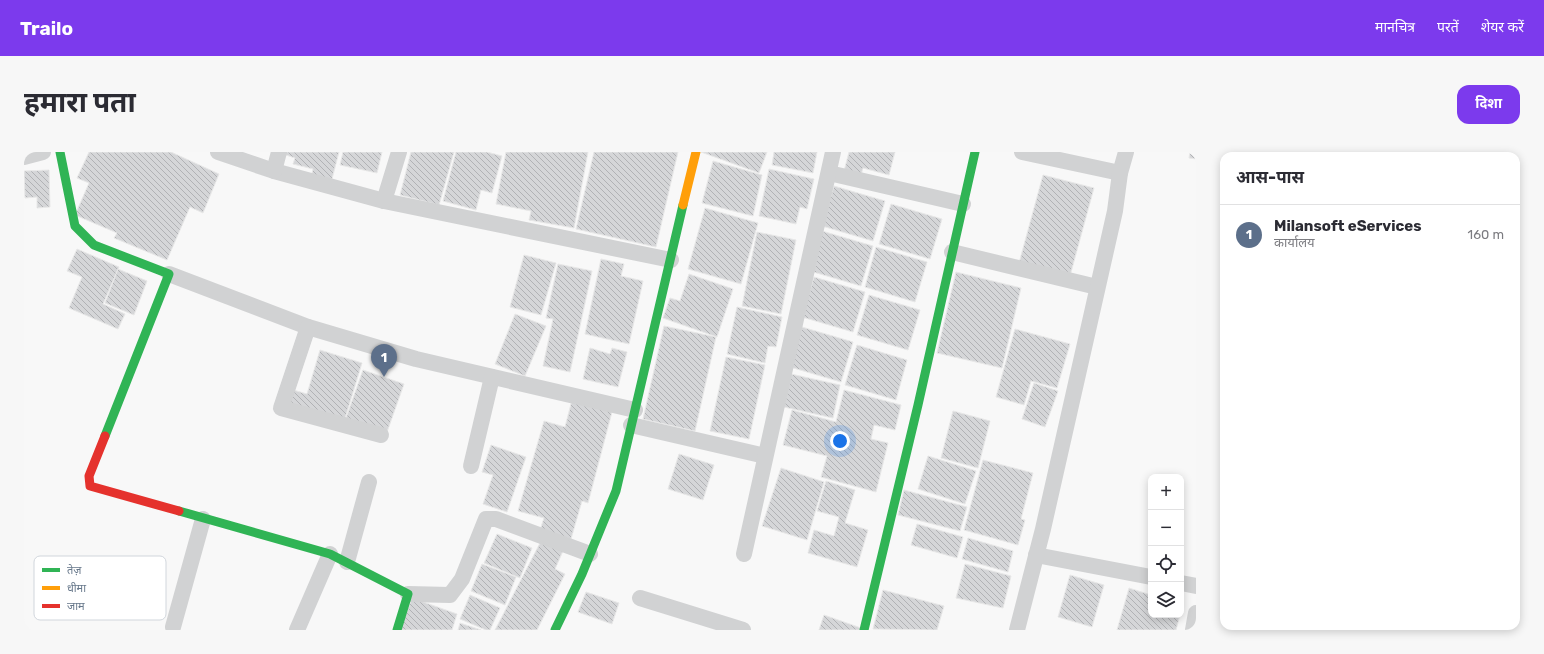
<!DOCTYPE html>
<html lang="hi">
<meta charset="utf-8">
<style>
:root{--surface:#fff;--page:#f7f7f7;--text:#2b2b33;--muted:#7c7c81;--line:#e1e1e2;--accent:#7c3aed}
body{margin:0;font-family:Rubik,"Noto Sans Devanagari",sans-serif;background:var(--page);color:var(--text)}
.controls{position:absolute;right:12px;bottom:12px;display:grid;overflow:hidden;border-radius:8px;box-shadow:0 2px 10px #0003}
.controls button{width:36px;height:36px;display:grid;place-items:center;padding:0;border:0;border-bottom:1px solid var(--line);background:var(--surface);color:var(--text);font:20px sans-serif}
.you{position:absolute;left:816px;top:289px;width:14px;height:14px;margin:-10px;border:3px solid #fff;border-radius:50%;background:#1a73e8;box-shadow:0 0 0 6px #1a73e833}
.badge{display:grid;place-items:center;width:26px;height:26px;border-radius:50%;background:var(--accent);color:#fff;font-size:13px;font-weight:700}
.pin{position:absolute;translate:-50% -33px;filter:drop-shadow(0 1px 2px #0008)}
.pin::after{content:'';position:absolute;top:21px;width:14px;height:12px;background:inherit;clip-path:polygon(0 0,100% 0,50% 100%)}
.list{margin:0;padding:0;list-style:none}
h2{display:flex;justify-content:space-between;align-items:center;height:52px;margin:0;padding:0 16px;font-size:17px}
h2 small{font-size:13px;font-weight:400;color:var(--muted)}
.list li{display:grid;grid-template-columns:26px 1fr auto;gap:12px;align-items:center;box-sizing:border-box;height:60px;padding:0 16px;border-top:1px solid var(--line)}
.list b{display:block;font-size:15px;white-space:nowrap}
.list p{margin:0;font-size:13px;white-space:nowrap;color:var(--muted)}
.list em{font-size:13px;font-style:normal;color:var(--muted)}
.icon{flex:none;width:22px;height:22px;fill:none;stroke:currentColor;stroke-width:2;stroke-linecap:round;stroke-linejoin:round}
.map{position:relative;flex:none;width:1172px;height:478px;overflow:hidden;border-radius:12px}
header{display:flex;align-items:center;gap:24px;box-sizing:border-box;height:56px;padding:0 20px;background:var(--accent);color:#fff}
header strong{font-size:19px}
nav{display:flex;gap:22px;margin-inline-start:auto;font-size:14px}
.intro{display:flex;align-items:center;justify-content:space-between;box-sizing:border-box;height:96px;padding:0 24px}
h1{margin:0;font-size:28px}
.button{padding:10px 18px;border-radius:12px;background:var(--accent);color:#fff;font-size:14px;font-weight:700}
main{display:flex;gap:24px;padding:0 24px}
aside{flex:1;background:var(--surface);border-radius:12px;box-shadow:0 2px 10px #0003}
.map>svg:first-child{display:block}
.building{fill:url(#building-back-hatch);stroke:#e8e8e8}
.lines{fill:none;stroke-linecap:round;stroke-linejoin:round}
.street{stroke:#d1d2d3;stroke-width:16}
.fast{stroke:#30b455;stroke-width:9}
.slow{stroke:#ff9f0a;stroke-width:9}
.jam{stroke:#e5322d;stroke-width:9}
.key{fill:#fff;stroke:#d1d6dc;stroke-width:1}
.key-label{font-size:11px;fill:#66778a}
</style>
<header>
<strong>Trailo</strong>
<nav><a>मानचित्र</a><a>परतें</a><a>शेयर करें</a></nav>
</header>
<div class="intro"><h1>हमारा पता</h1><a class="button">दिशा</a></div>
<main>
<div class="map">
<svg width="1172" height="478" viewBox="0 0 1172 478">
<defs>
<pattern id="building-back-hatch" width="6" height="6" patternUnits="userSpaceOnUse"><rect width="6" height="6" fill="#d5d6d8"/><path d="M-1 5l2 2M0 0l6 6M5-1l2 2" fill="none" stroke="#b1b2b5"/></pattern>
</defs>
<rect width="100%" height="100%" fill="#f8f8f8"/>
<g class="building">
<polygon points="65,0 147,0 195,22 179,61 166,55 143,108 90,86 93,81 51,63 65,31 53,26"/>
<polygon points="259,0 315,0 307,31 287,25 289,17 269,12 271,6 259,2"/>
<polygon points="319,0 358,0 353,21 316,13"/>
<polygon points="387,0 430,0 415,53 376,43"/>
<polygon points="432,0 463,0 478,4 468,41 457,38 452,58 419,49"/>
<polygon points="482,0 564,0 550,76 505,68 507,59 472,52"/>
<polygon points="570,0 654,0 632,95 552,77"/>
<polygon points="677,0 743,0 735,21"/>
<polygon points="750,0 793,0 789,21 748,13"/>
<polygon points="825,0 871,0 865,23 839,16 837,23 820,19"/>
<polygon points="1166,0 1172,0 1172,7 1165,6"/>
<polygon points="689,9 738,23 729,64 678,51"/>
<polygon points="745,17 790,27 783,57 776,55 772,72 735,64"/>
<polygon points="25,18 26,55 13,56 13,45 1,46 0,19"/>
<polygon points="1019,23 1070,36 1046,124 995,111"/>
<polygon points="810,34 861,49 849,89 798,74"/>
<polygon points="867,52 918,67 906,107 855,92"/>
<polygon points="681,56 734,71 717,132 664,117"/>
<polygon points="798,79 849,94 837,134 786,119"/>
<polygon points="733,80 772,88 757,162 718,154"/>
<polygon points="852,95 903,110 891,150 841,135"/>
<polygon points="53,97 95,115 79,152 101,162 94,177 45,156 58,125 43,119"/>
<polygon points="500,103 532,111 517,163 486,155"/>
<polygon points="577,107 600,112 597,124 619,129 605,192 561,182"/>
<polygon points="534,112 568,119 546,220 519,214 529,167 522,166"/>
<polygon points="94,117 123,129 110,163 81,151"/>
<polygon points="932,120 997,136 978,216 913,201"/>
<polygon points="665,122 709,137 693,185 639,166 646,146 656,149"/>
<polygon points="790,125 841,140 829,180 778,165"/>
<polygon points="845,143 896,158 884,198 833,183"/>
<polygon points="713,155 758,165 752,195 744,194 741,211 703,202"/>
<polygon points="491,162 522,174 501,224 471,212"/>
<polygon points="640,174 692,185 671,279 619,267"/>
<polygon points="778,175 829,190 817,230 766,215"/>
<polygon points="991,177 1046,192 1033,236 1007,229 1000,253 972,245"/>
<polygon points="833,193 883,208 872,248 821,233"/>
<polygon points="566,196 586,202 588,196 603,200 594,235 559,227"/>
<polygon points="296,198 338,211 319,273 260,254 266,237 283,242"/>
<polygon points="702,205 741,213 725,287 686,279"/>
<polygon points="339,218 380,232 363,280 322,266"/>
<polygon points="767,222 816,233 809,266 760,255"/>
<polygon points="1010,231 1034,239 1021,275 998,267"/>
<polygon points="820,238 877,253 871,278 850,273 847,287 864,291 852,340 797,325 803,304 759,293 768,258 812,270"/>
<polygon points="548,248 588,260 564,351 558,349 547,387 516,378 520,366 494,359 520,269 541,275"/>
<polygon points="929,259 966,269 954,316 917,306"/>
<polygon points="467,293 502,305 483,360 459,352 469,323 458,320"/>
<polygon points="655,302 690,313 679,348 644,337"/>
<polygon points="904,304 952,319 941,352 894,337"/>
<polygon points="959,308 1009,321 997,367 1001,368 994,393 940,378"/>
<polygon points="757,316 800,330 783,388 738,374"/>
<polygon points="802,329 831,338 821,371 844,378 833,415 784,401 790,378 810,384 815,365 793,359"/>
<polygon points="880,338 943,355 936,379 874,363"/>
<polygon points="893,372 939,385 933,406 887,393"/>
<polygon points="473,382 508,396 496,426 460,411"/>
<polygon points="944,386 989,399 984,420 938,407"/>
<polygon points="516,391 539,399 531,417 541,422 513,478 471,478"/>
<polygon points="458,412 492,425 481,453 447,439"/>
<polygon points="941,412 987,424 979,456 932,446"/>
<polygon points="1046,423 1080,433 1068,475 1034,465"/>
<polygon points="1105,436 1127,443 1127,463 1156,463 1152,478 1093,478"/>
<polygon points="859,438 920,454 913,478 849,477"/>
<polygon points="562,440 595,451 588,472 554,460"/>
<polygon points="446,443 476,456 466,478 462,478 436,467"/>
<polygon points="388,446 433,462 428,478 376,478"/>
<polygon points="800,463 837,476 836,478 795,478"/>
<polygon points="436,471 457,478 434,478"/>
</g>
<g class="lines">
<g class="street">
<polyline points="194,0 250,19 360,49 647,108"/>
<polyline points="998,0 1096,21"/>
<polyline points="0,5 19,0"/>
<polyline points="250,19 255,0"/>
<polyline points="805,21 939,52"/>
<polyline points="360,49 375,0"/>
<polyline points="928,100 1073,135"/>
<polyline points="145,122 284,175 392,207 611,258"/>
<polyline points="284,175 257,256 357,283"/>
<polyline points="607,273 741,304"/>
<polyline points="447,314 468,225"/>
<polyline points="720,402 809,0"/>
<polyline points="1012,403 1127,425"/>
<polyline points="323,410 345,330"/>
<polyline points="1157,431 1172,434"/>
<polyline points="384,442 426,443 438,427 462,367 472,367 566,402"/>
<polyline points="616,446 719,478"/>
<polyline points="149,475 179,367"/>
<polyline points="273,478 306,402"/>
<polyline points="993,478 1019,377 1091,59 1096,21 1102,0"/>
<polyline points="1169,478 1172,461"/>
</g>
<g class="fast">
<polyline points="36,0 51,74 70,93 145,122 81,284"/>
<polyline points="155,359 306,402 384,442 373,478"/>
<polyline points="531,478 558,422 592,339 659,53"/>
<polyline points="840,478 894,253 951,0"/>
</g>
<polyline class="slow" points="659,53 672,0"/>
<polyline class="jam" points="81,284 65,324 66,334 155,359"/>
</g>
<rect x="10" y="404" width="132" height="64" rx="6" class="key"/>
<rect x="18" y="416" width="18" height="4" fill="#30b455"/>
<rect x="18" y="434" width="18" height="4" fill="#ff9f0a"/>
<rect x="18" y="452" width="18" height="4" fill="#e5322d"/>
<g class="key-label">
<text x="43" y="422">तेज़</text>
<text x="43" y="440">धीमा</text>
<text x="43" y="458">जाम</text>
</g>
</svg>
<div class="controls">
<button>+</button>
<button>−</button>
<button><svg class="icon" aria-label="locate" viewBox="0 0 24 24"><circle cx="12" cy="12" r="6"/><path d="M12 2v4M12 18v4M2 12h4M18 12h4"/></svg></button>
<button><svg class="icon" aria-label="layers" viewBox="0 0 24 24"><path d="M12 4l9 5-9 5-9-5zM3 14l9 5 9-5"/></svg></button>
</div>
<div class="you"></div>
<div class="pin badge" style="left:360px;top:225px;background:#5c6f8a">1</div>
</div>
<aside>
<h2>आस-पास<small></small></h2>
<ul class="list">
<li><span class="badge" style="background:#5c6f8a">1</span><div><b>Milansoft eServices</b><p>कार्यालय</p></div><em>160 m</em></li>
</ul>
</aside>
</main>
